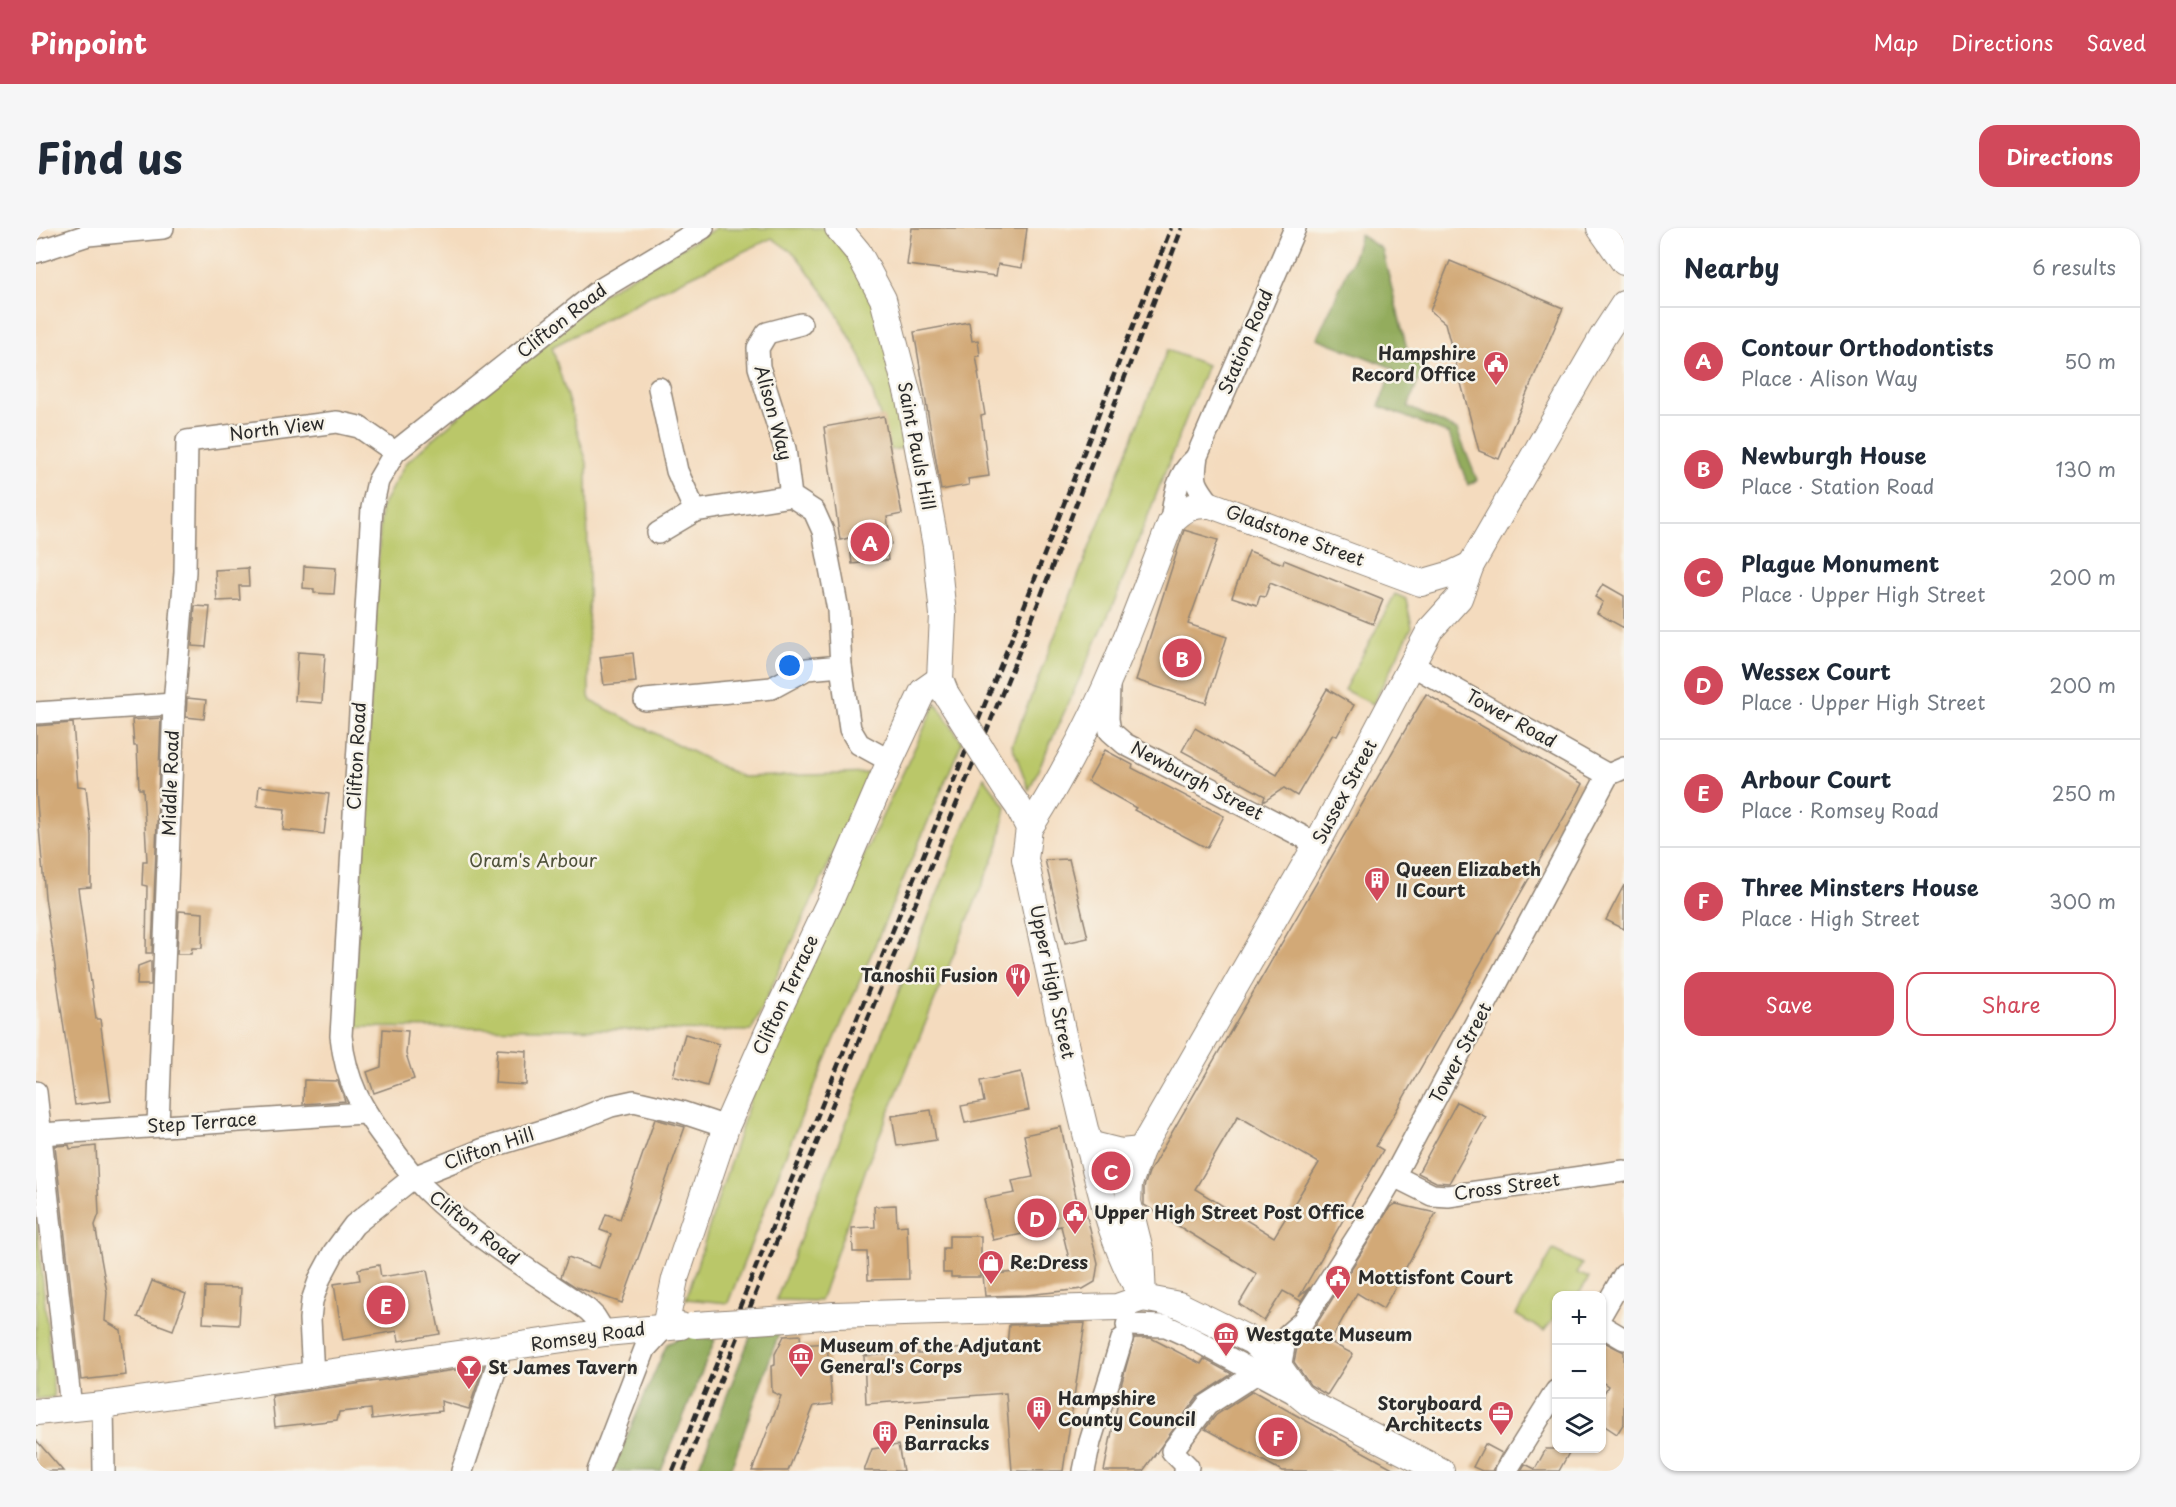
<!DOCTYPE html>
<meta charset="utf-8">
<style>
:root{--surface:#fff;--page:#f6f6f7;--text:#1f2937;--muted:#747a83;--line:#e0e1e3;--accent:#d1495b}
body{margin:0;font-family:"Playpen Sans",sans-serif;background:var(--page);color:var(--text)}
.controls{position:absolute;right:18px;bottom:18px;display:grid;overflow:hidden;border-radius:12px;box-shadow:0 2px 4px #0004}
.controls button{width:54px;height:54px;display:grid;place-items:center;padding:0;border:0;border-bottom:2px solid var(--line);background:var(--surface);color:var(--text);font:30px sans-serif}
.you{position:absolute;left:754px;top:438px;width:21px;height:21px;margin:-15px;border:4px solid #fff;border-radius:50%;background:#1a73e8;box-shadow:0 0 0 9px #1a73e833}
.badge{display:grid;place-items:center;width:39px;height:39px;border-radius:50%;background:var(--accent);color:#fff;font-size:20px;font-weight:700}
.pin{position:absolute;translate:-50% -50%;border:3px solid #fff;box-shadow:0 2px 6px #0006}
.list{margin:0;padding:0;list-style:none}
h2{display:flex;justify-content:space-between;align-items:center;height:78px;margin:0;padding:0 24px;font-size:26px}
h2 small{font-size:20px;font-weight:400;color:var(--muted)}
.list li{display:grid;grid-template-columns:39px 1fr auto;gap:18px;align-items:center;box-sizing:border-box;height:108px;padding:0 24px;border-top:2px solid var(--line)}
.list b{display:block;font-size:22px;white-space:nowrap}
.list p{margin:0;font-size:20px;white-space:nowrap;color:var(--muted)}
.list em{font-size:20px;font-style:normal;color:var(--muted)}
.actions{display:flex;gap:12px;padding:18px 24px}
.actions a{flex:1;padding:14px 0;border:2px solid var(--accent);border-radius:18px;text-align:center;font-size:21px;color:var(--accent)}
.actions .main{background:var(--accent);color:#fff}
.icon{flex:none;width:33px;height:33px;fill:none;stroke:currentColor;stroke-width:2;stroke-linecap:round;stroke-linejoin:round}
.map{position:relative;flex:none;width:1588px;height:1243px;overflow:hidden;border-radius:18px}
header{display:flex;align-items:center;gap:36px;box-sizing:border-box;height:84px;padding:0 30px;background:var(--accent);color:#fff}
header strong{font-size:28px}
nav{display:flex;gap:33px;margin-inline-start:auto;font-size:21px}
.intro{display:flex;align-items:center;justify-content:space-between;box-sizing:border-box;height:144px;padding:0 36px}
h1{margin:0;font-size:42px}
.button{padding:15px 27px;border-radius:18px;background:var(--accent);color:#fff;font-size:21px;font-weight:700}
main{display:flex;gap:36px;padding:0 36px}
aside{flex:1;background:var(--surface);border-radius:18px;box-shadow:0 2px 4px #0004}
.map>svg:first-child{display:block}
.green{fill:#bac769;stroke:#72794a;stroke-width:1.5}
.forest{fill:#93ac5d;stroke:#5f6c44;stroke-width:1.5}
.building{fill:#d2a977;fill-rule:evenodd}
.lines{fill:none;stroke-linecap:round;stroke-linejoin:round}
.minor-casing{stroke:#908374;stroke-width:24}
.major-casing{stroke:#908374;stroke-width:28}
.minor{stroke:#fff;stroke-width:21}
.major{stroke:#fff;stroke-width:26}
.rail{stroke:#2b2b2b;stroke-width:4.5;stroke-dasharray:9 4.5;stroke-linecap:butt}
.major-bridge-casing{stroke:#908374;stroke-width:28;stroke-linecap:butt}
.major-bridge{stroke:#fff;stroke-width:26}
.labels{text-anchor:middle;stroke-width:5;stroke-linejoin:round;paint-order:stroke}
.street-label{font-size:18px;fill:#2b2b2b;stroke:#f7f3e8}
.poi-label{font-size:18px;font-weight:bold;fill:#2b2b2b;stroke:#f7f3e8;text-anchor:start}
.park-label{font-size:18px;fill:#4f523a;stroke:#f7f3e8}
</style>
<header>
<strong>Pinpoint</strong>
<nav><a>Map</a><a>Directions</a><a>Saved</a></nav>
</header>
<div class="intro"><h1>Find us</h1><a class="button">Directions</a></div>
<main>
<div class="map">
<svg width="1588" height="1243" viewBox="0 0 1588 1243">
<rect width="100%" height="100%" fill="#f7f3e8"/>
<filter id="ink" filterUnits="userSpaceOnUse"><feTurbulence type="fractalNoise" baseFrequency=".0167" numOctaves="2"/><feDisplacementMap in="SourceGraphic" scale="12" xChannelSelector="R" yChannelSelector="G"/><feConvolveMatrix kernelMatrix="1 2 1 2 8 2 1 2 1" color-interpolation-filters="sRGB"/></filter>
<filter id="wash" filterUnits="userSpaceOnUse"><feTurbulence type="fractalNoise" baseFrequency=".008" numOctaves="4" result="noise"/><feDisplacementMap in="SourceGraphic" scale="24" xChannelSelector="R" yChannelSelector="G"/><feGaussianBlur stdDeviation="1.35" result="paint"/><feColorMatrix in="noise" values="0 0 0 0 0 0 0 0 0 0 0 0 0 0 0 0 0 1.4 0 .05"/><feComposite in="paint" operator="in"/></filter>
<g filter="url(#wash)">
<rect width="100%" height="100%" fill="#f4dbbe"/>
<g class="green">
<polygon points="680,0 792,0 837,67 875,219 855,222 825,129 793,72 760,27 736,10 617,66 516,119 551,235 553,468 555,473 706,549 835,545 715,803 316,799 345,280 369,236 512,109 571,63"/>
<polygon points="1131,122 1171,137 1079,372 993,562 976,517"/>
<polygon points="1359,366 1370,371 1376,399 1337,476 1308,462"/>
<polygon points="900,475 926,514 756,911 692,1075 650,1071 719,857"/>
<polygon points="948,549 970,579 963,616 832,935 784,1073 740,1072"/>
<polygon points="0,985 18,1169 0,1171"/>
<polygon points="1517,1022 1546,1036 1541,1045 1553,1050 1542,1067 1520,1068 1520,1088 1508,1103 1480,1087"/>
</g>
<g class="forest">
<polygon points="1324,7 1346,21 1373,129 1391,132 1372,179 1421,202 1441,252 1432,257 1413,206 1343,178 1357,140 1281,110 1316,33"/>
<polygon points="654,1105 679,1112 625,1243 576,1243 631,1116"/>
<polygon points="743,1105 694,1243 661,1243 715,1107"/>
</g>
<g id="blocks">
<g class="building">
<polygon points="876,0 991,0 986,40 962,36 960,48 871,37"/>
<polygon points="1414,33 1527,80 1463,231 1443,223 1409,95 1394,83"/>
<polygon points="933,94 936,113 942,112 944,128 940,128 943,145 942,145 949,187 945,188 953,248 932,251 933,257 905,262 878,104"/>
<polygon points="848,188 866,286 851,289 855,316 850,317 852,332 816,336 813,310 804,312 788,199"/>
<polygon points="1148,302 1182,312 1152,396 1191,409 1170,475 1100,452"/>
<polygon points="1213,323 1247,336 1248,332 1347,372 1337,396 1234,355 1229,369 1224,368 1221,377 1196,369"/>
<polygon points="268,338 300,340 298,366 278,365 278,361 267,360"/>
<polygon points="212,340 213,358 203,358 204,372 181,373 179,342"/>
<polygon points="1567,356 1588,368 1588,400 1561,385 1567,374 1559,369"/>
<polygon points="159,378 174,379 170,419 156,418"/>
<polygon points="262,424 289,426 286,475 259,473"/>
<polygon points="597,425 600,454 568,457 564,429"/>
<polygon points="1291,461 1318,477 1301,508 1297,506 1261,568 1248,560 1227,574 1229,568 1146,523 1159,500 1241,547"/>
<path d="M1390,466L1547,556L1340,918L1347,922L1263,1069L1274,1059L1265,1073L1247,1063L1228,1093L1203,1076L1221,1046L1108,977V959L1113,944ZM1202,888L1283,935L1238,1009L1159,961Z"/>
<polygon points="151,470 170,472 168,491 150,489"/>
<polygon points="125,490 116,725 110,725 111,658 106,657 107,633 111,633 107,561 103,561 101,518 98,518 96,492"/>
<polygon points="37,495 42,558 50,559 55,608 55,659 42,660 60,791 64,791 75,873 39,877 9,669 0,564 0,498"/>
<polygon points="1069,522 1097,537 1096,540 1188,588 1171,620 1098,582 1100,580 1052,553"/>
<polygon points="223,558 293,566 288,606 247,602 249,581 221,578"/>
<polygon points="1033,631 1052,710 1029,715 1009,632"/>
<polygon points="1588,657 1588,701 1570,692"/>
<polygon points="143,683 167,685 166,720 156,720 155,726 141,726"/>
<polygon points="115,733 115,757 101,757 102,738"/>
<polygon points="347,801 372,803 370,826 378,851 338,865 331,844 345,839"/>
<polygon points="649,806 683,816 671,858 637,848"/>
<polygon points="461,821 491,823 490,857 459,855"/>
<polygon points="985,844 993,882 929,895 925,878 948,874 944,853"/>
<polygon points="268,852 302,853 309,873 267,876"/>
<polygon points="1421,874 1450,889 1413,955 1400,954 1382,945"/>
<polygon points="895,882 900,912 861,918 856,888"/>
<polygon points="619,891 649,899 586,1075 540,1059 525,1049 532,1029 563,1040 575,1006 564,1002 570,986 584,991"/>
<polygon points="1025,899 1041,973 1047,972 1062,1035 1059,1054 1047,1061 990,1067 949,1068 947,1047 1035,1039 1025,998 957,1012 948,971 979,965 976,953 997,949 988,907"/>
<polygon points="33,917 34,921 60,918 63,986 59,997 71,1064 69,1093 85,1102 90,1147 45,1152 19,918"/>
<polygon points="1360,976 1400,985 1347,1081 1321,1065 1294,1114 1317,1126 1291,1167 1274,1157 1258,1134 1262,1115 1278,1100 1354,979"/>
<polygon points="860,977 861,998 871,997 873,1051 832,1052 831,1024 817,1024 816,1000 839,999 838,978"/>
<polygon points="913,1008 945,1008 945,1049 915,1049 915,1045 907,1045 907,1020 913,1020"/>
<polygon points="343,1037 345,1049 391,1042 404,1106 363,1113 361,1103 307,1112 298,1056 324,1052 322,1041"/>
<polygon points="116,1053 150,1066 137,1102 102,1089"/>
<polygon points="169,1059 205,1060 203,1097 167,1095"/>
<polygon points="1049,1095 1027,1243 976,1243 970,1165 830,1176 828,1128 882,1124 882,1126 906,1126 906,1122 971,1117 973,1097"/>
<polygon points="764,1107 765,1117 791,1115 796,1176 778,1178 752,1243 716,1243 745,1168 736,1164 735,1138 739,1137 739,1126 748,1108"/>
<polygon points="1098,1110 1115,1110 1165,1136 1168,1131 1196,1146 1161,1169 1107,1243 1068,1243 1086,1154"/>
<polygon points="1566,1113 1588,1124 1588,1195 1581,1206 1566,1196 1566,1169 1572,1158 1566,1154"/>
<polygon points="447,1138 433,1181 405,1173 406,1183 336,1191 335,1181 303,1184 301,1192 239,1199 236,1168"/>
<polygon points="1217,1163 1267,1191 1362,1243 1246,1243 1169,1201 1180,1187"/>
<polygon points="0,1212 27,1243 0,1243"/>
<polygon points="1449,1216 1466,1225 1457,1243 1446,1243 1437,1239"/>
<polygon points="862,1217 867,1243 828,1243 836,1221"/>
<polygon points="1510,1221 1535,1221 1523,1243 1485,1243 1489,1236 1499,1241"/>
</g>
</g>
</g>
<g filter="url(#ink)">
<use href="#blocks" fill-opacity="0" stroke="#908374" stroke-width="1.5"/>
<g class="lines">
<defs>
<g id="minor">
<polyline points="0,24 52,7 127,0"/>
<polyline points="765,96 731,105 722,120 723,139 749,221 755,268 778,283 787,303 802,382 805,438 814,501 823,516 854,533"/>
<polyline points="623,160 641,243 659,283"/>
<path d="M1175,277C1159,256 1157,254 1161,228L1259,0"/>
<path d="M1135,294C1138,270 1140,247 1160,230"/>
<polyline points="622,305 659,283 755,268"/>
<polyline points="1376,437 1572,547"/>
<polyline points="1073,458 1072,491 1074,503 1089,516 1281,616"/>
<polyline points="609,472 736,460 771,441 805,438"/>
<polyline points="0,485 138,476"/>
<polyline points="0,864 35,1180"/>
<polyline points="122,897 138,476 149,344 151,213 301,194 323,199 359,224"/>
<polyline points="5,906 328,885"/>
<polyline points="1358,948 1396,967 1412,968 1588,943"/>
<polyline points="1566,1085 1588,1047"/>
<polyline points="1091,1097 1130,1098 1152,1108 1262,1167"/>
<polyline points="1566,1098 1588,1111"/>
<path d="M569,1105L559,1089L552,1082C497,1044 437,1009 390,962C376,948 364,931 352,915C325,880 310,854 305,808L336,280L342,253L359,224L565,61L667,0"/>
<polyline points="1244,1140 1250,1108 1267,1093 1332,992 1358,948 1572,547 1588,540"/>
<polyline points="277,1148 274,1091 276,1073 284,1050 298,1024 318,997 378,949 448,921 538,893 575,878 598,873 645,884 690,899"/>
<polyline points="67,1177 68,1243"/>
<polyline points="426,1243 460,1140 464,1121"/>
<polyline points="562,1243 609,1121 629,1099"/>
<polyline points="1048,1243 1054,1214 1086,1111"/>
<polyline points="1149,1243 1152,1239 1136,1223 1171,1177 1221,1145"/>
<polyline points="1470,1243 1520,1163"/>
</g>
<g id="major">
<polyline points="802,0 822,24 847,71 873,171 900,318 907,387 904,451 910,466"/>
<polyline points="1564,0 1588,34"/>
<path d="M972,564L982,578L993,600L989,631C1010,727 1029,823 1053,917C1066,968 1077,1019 1104,1064"/>
<path d="M993,600C1008,579 1020,556 1033,533C1075,457 1104,375 1135,294C1147,281 1157,276 1175,277L1385,355L1416,346L1435,337"/>
<polyline points="1053,916 1085,924 1105,922"/>
<polyline points="1107,1070 1105,1026 1092,974 1093,956 1105,922 1281,616 1394,402 1423,370 1435,337 1567,108 1588,76"/>
<polyline points="1107,1070 1143,1077 1216,1113 1244,1140 1263,1167 1273,1175 1405,1243"/>
<polyline points="751,1091 798,1087 1081,1079 1107,1070"/>
<polyline points="629,1099 639,1051 690,899 732,804 794,673 854,533 887,463 904,451"/>
<polyline points="0,1184 67,1177 569,1105 645,1098"/>
</g>
</defs>
<use href="#minor" class="minor-casing"/>
<use href="#major" class="major-casing"/>
<use href="#minor" class="minor"/>
<use href="#major" class="major"/>
<g class="rail">
<polyline points="637,1243 977,407 1135,0"/>
<polyline points="648,1243 754,980 988,412 1146,0"/>
</g>
<defs>
<g id="major-bridge">
<polyline points="910,466 972,564"/>
<polyline points="659,1097 751,1091"/>
</g>
</defs>
<use href="#major-bridge" class="major-bridge-casing"/>
<use href="#major-bridge" class="major-bridge"/>
</g>
</g>
<defs>
<symbol id="civic-pin" viewBox="-11 -11 22 30"><path d="M0 17L-7.5 6A9.5 9.5 0 1 1 7.5 6Z" fill="#d1495b" stroke="#f7f3e8"/><path d="M-.6-6.5H3V-4.5H.6V-3L4-1V1h2V6H-6V1h2V-1L-.6-3ZM-1.2 2.5V6h2.4V2.5Z" fill="#fff"/></symbol>
<symbol id="building-pin" viewBox="-11 -11 22 30"><path d="M0 17L-7.5 6A9.5 9.5 0 1 1 7.5 6Z" fill="#d1495b" stroke="#f7f3e8"/><path d="M-4-6H4V6H1V3H-1V6H-4ZM-2.5-4.3h1.7v1.8h-1.7ZM.8-4.3h1.7v1.8H.8ZM-2.5-1h1.7V.8h-1.7ZM.8-1h1.7V.8H.8Z" fill="#fff"/></symbol>
<symbol id="restaurant-pin" viewBox="-11 -11 22 30"><path d="M0 17L-7.5 6A9.5 9.5 0 1 1 7.5 6Z" fill="#d1495b" stroke="#f7f3e8"/><path d="M-5-6h1v4h1v-4h1v4h1v-4h1v5L-1.5 .5V6h-2V.5L-5-1ZM5-6V6H3V1.5H1.5Q1.5-4 5-6Z" fill="#fff"/></symbol>
<symbol id="shop-pin" viewBox="-11 -11 22 30"><path d="M0 17L-7.5 6A9.5 9.5 0 1 1 7.5 6Z" fill="#d1495b" stroke="#f7f3e8"/><path d="M-5-2.5h2.3a2.7 3.5 0 0 1 5.4 0H5L5.5 6h-11ZM-1.5-2.5h3a1.5 2.3 0 0 0-3 0Z" fill="#fff"/></symbol>
<symbol id="museum-pin" viewBox="-11 -11 22 30"><path d="M0 17L-7.5 6A9.5 9.5 0 1 1 7.5 6Z" fill="#d1495b" stroke="#f7f3e8"/><path d="M0-6L6-3V-2H-6V-3ZM-5-1h2V3h-2ZM-1-1h2V3h-2ZM3-1h2V3H3ZM-6 4H6V6H-6Z" fill="#fff"/></symbol>
<symbol id="bar-pin" viewBox="-11 -11 22 30"><path d="M0 17L-7.5 6A9.5 9.5 0 1 1 7.5 6Z" fill="#d1495b" stroke="#f7f3e8"/><path d="M-6-5H6L.8 .8V4.5H3.5V6h-7V4.5H-.8V.8Z" fill="#fff"/></symbol>
<symbol id="office-pin" viewBox="-11 -11 22 30"><path d="M0 17L-7.5 6A9.5 9.5 0 1 1 7.5 6Z" fill="#d1495b" stroke="#f7f3e8"/><path d="M-6-3h4V-5.5h4V-3h4V5H-6ZM-1-4.5V-3h2v-1.5ZM-6 0V1H6V0Z" fill="#fff"/></symbol>
</defs>
<g fill-rule="evenodd">
<use href="#civic-pin" x="1445" y="121" width="30" height="40"/>
<use href="#building-pin" x="1326" y="637" width="30" height="40"/>
<use href="#restaurant-pin" x="967" y="733" width="30" height="40"/>
<use href="#civic-pin" x="1024" y="970" width="30" height="40"/>
<use href="#shop-pin" x="940" y="1020" width="30" height="40"/>
<use href="#civic-pin" x="1287" y="1035" width="30" height="40"/>
<use href="#museum-pin" x="1175" y="1092" width="30" height="40"/>
<use href="#museum-pin" x="750" y="1113" width="30" height="40"/>
<use href="#bar-pin" x="418" y="1125" width="30" height="40"/>
<use href="#building-pin" x="988" y="1166" width="30" height="40"/>
<use href="#office-pin" x="1450" y="1171" width="30" height="40"/>
<use href="#building-pin" x="834" y="1190" width="30" height="40"/>
</g>
<g class="labels">
<g class="street-label">
<text transform="translate(526 93) rotate(-38)" y="6">Clifton Road</text>
<text transform="translate(1210 114) rotate(-67)" y="6">Station Road</text>
<text transform="translate(737 185) rotate(75)" y="6">Alison Way</text>
<text transform="translate(241 201) rotate(-7)" y="6">North View</text>
<text transform="translate(880 218) rotate(79)" y="6">Saint Pauls Hill</text>
<text transform="translate(1259 308) rotate(20)" y="6">Gladstone Street</text>
<text transform="translate(1475 491) rotate(29)" y="6">Tower Road</text>
<text transform="translate(321 528) rotate(-87)" y="6">Clifton Road</text>
<text transform="translate(1161 553) rotate(28)" y="6">Newburgh Street</text>
<text transform="translate(135 555) rotate(-88)" y="6">Middle Road</text>
<text transform="translate(1309 564) rotate(-62)" y="6">Sussex Street</text>
<text transform="translate(1016 754) rotate(78)" y="6">Upper High Street</text>
<text transform="translate(750 767) rotate(-65)" y="6">Clifton Terrace</text>
<text transform="translate(1425 825) rotate(-62)" y="6">Tower Street</text>
<text transform="translate(166 895) rotate(-4)" y="6">Step Terrace</text>
<text transform="translate(453 921) rotate(-19)" y="6">Clifton Hill</text>
<text transform="translate(1471 959) rotate(-8)" y="6">Cross Street</text>
<text transform="translate(438 1000) rotate(38)" y="6">Clifton Road</text>
<text transform="translate(552 1109) rotate(-8)" y="6">Romsey Road</text>
</g>
<g class="poi-label">
<text x="1440" y="132" text-anchor="end">Hampshire<tspan x="1440" dy="21">Record Office</tspan></text>
<text x="1360" y="648">Queen Elizabeth<tspan x="1360" dy="21">II Court</tspan></text>
<text x="962" y="754" text-anchor="end">Tanoshii Fusion</text>
<text x="1058" y="991">Upper High Street Post Office</text>
<text x="974" y="1041">Re:Dress</text>
<text x="1322" y="1056">Mottisfont Court</text>
<text x="1210" y="1113">Westgate Museum</text>
<text x="784" y="1124">Museum of the Adjutant<tspan x="784" dy="21">General's Corps</tspan></text>
<text x="452" y="1146">St James Tavern</text>
<text x="1022" y="1177">Hampshire<tspan x="1022" dy="21">County Council</tspan></text>
<text x="1446" y="1182" text-anchor="end">Storyboard<tspan x="1446" dy="21">Architects</tspan></text>
<text x="868" y="1201">Peninsula<tspan x="868" dy="21">Barracks</tspan></text>
</g>
<g class="park-label">
<text x="497" y="639">Oram's Arbour</text>
</g>
</g>
</svg>
<div class="controls">
<button>+</button>
<button>−</button>
<button><svg class="icon" aria-label="layers" viewBox="0 0 24 24"><path d="M12 4l9 5-9 5-9-5zM3 14l9 5 9-5"/></svg></button>
</div>
<div class="you"></div>
<div class="pin badge" style="left:834px;top:314px">A</div>
<div class="pin badge" style="left:1146px;top:430px">B</div>
<div class="pin badge" style="left:1075px;top:943px">C</div>
<div class="pin badge" style="left:1001px;top:990px">D</div>
<div class="pin badge" style="left:350px;top:1077px">E</div>
<div class="pin badge" style="left:1242px;top:1209px">F</div>
</div>
<aside>
<h2>Nearby<small>6 results</small></h2>
<ul class="list">
<li><span class="badge">A</span><div><b>Contour Orthodontists</b><p>Place · Alison Way</p></div><em>50 m</em></li>
<li><span class="badge">B</span><div><b>Newburgh House</b><p>Place · Station Road</p></div><em>130 m</em></li>
<li><span class="badge">C</span><div><b>Plague Monument</b><p>Place · Upper High Street</p></div><em>200 m</em></li>
<li><span class="badge">D</span><div><b>Wessex Court</b><p>Place · Upper High Street</p></div><em>200 m</em></li>
<li><span class="badge">E</span><div><b>Arbour Court</b><p>Place · Romsey Road</p></div><em>250 m</em></li>
<li><span class="badge">F</span><div><b>Three Minsters House</b><p>Place · High Street</p></div><em>300 m</em></li>
</ul>
<div class="actions"><a class="main">Save</a><a>Share</a></div>
</aside>
</main>
